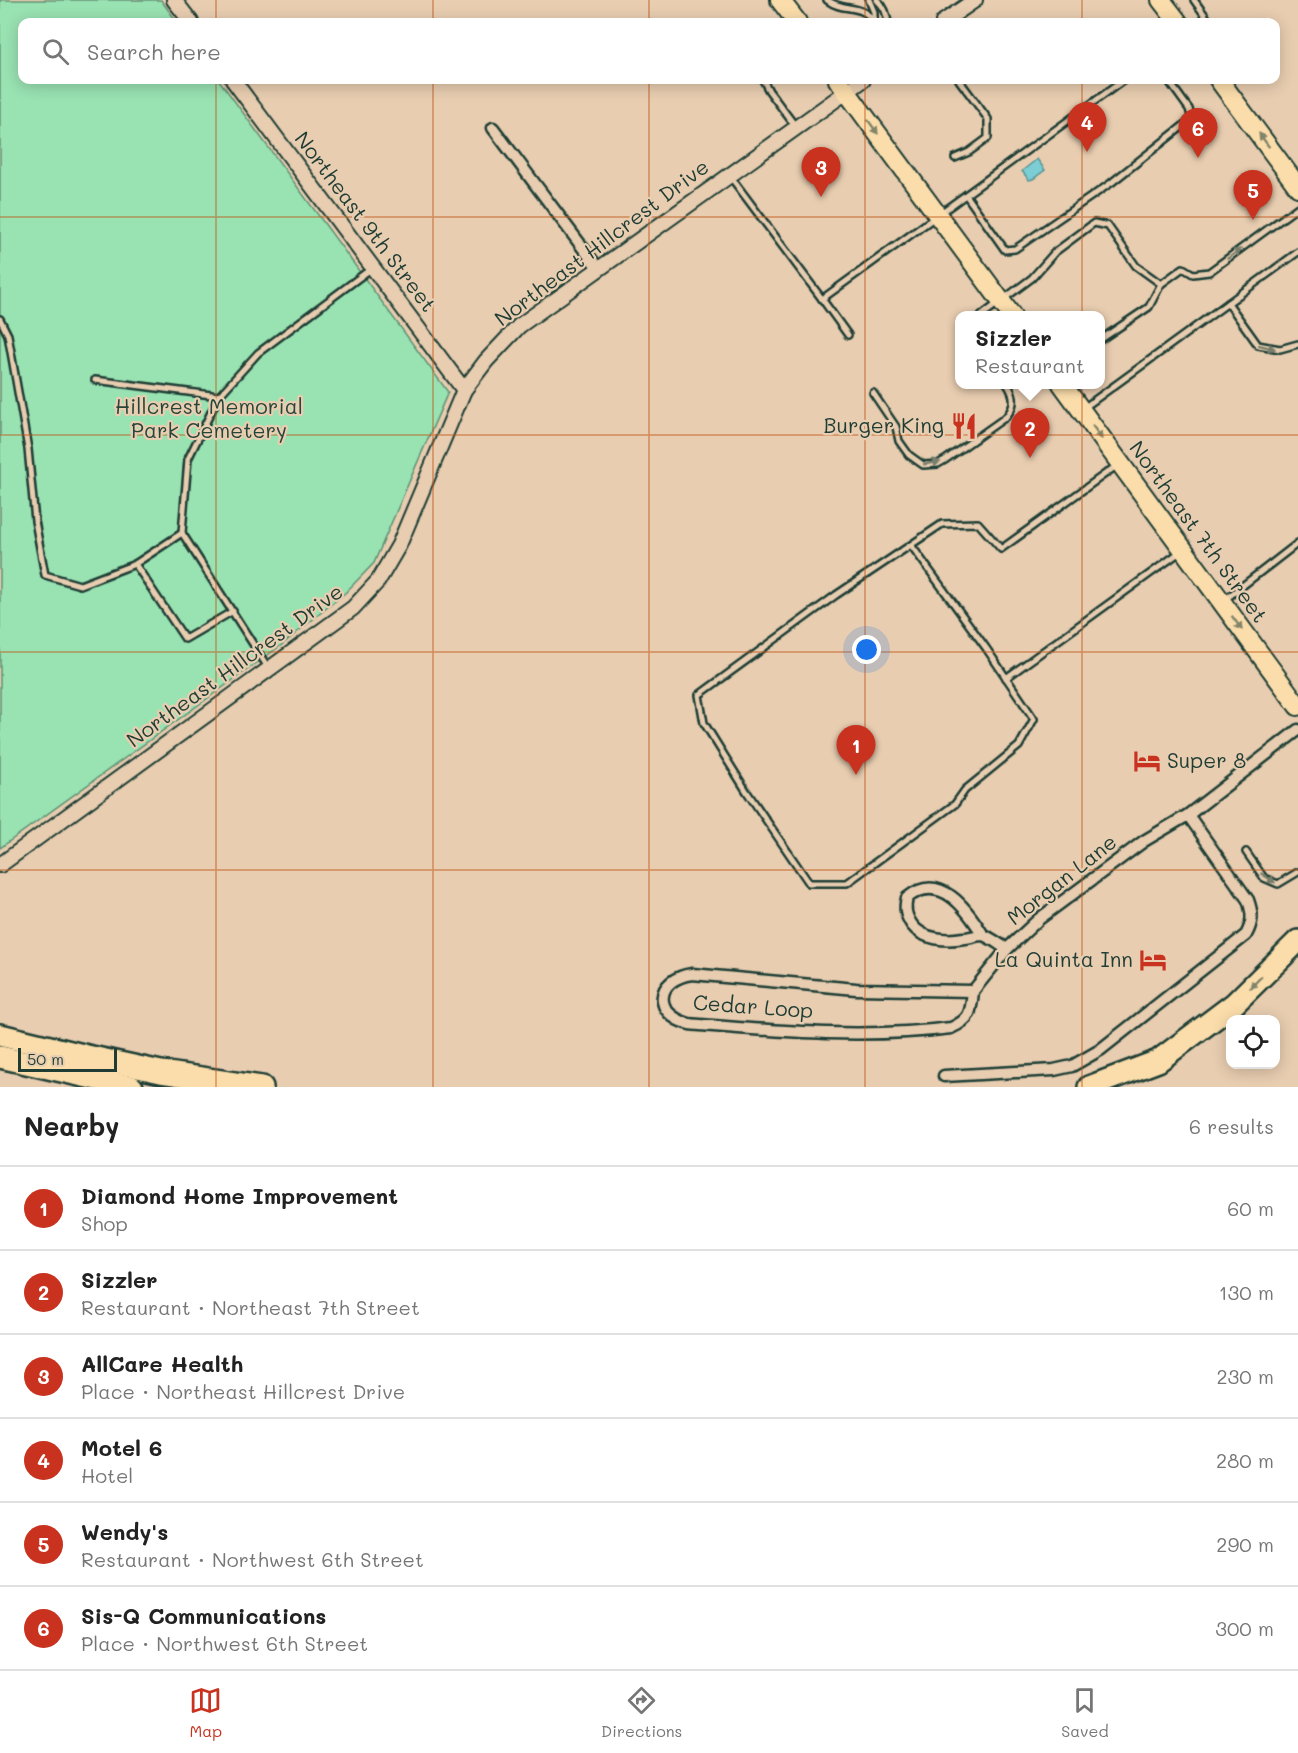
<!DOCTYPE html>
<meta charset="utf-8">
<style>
:root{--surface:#fff;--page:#f2f2f2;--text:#222;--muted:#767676;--line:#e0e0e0;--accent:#c8321e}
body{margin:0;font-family:Mali,sans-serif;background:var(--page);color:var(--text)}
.controls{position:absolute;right:18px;bottom:18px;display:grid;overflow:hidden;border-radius:12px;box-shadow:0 3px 15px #0003}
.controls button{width:54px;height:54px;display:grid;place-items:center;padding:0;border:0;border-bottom:2px solid var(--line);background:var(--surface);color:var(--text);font:30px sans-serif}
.scale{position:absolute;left:18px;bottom:15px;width:99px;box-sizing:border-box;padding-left:6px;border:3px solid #1f3d34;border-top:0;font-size:16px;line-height:21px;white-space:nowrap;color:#1f3d34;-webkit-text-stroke:4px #e8cdb0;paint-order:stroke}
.you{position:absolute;left:867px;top:650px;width:21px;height:21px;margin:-15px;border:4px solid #fff;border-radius:50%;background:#1a73e8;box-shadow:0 0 0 9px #1a73e833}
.badge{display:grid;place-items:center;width:39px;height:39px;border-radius:50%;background:var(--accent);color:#fff;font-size:20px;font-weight:700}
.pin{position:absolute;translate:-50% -50px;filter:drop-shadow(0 2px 3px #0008)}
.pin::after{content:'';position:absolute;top:32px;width:21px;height:18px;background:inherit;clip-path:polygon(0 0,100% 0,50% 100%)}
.popup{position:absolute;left:955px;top:311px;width:150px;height:78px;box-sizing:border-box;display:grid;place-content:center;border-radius:12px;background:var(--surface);filter:drop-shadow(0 2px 4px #0005);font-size:20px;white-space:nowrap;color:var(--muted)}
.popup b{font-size:22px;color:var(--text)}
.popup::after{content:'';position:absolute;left:50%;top:100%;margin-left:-12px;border:12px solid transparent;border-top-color:var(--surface)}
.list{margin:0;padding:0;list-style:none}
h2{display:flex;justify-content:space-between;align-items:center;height:78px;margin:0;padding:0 24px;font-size:26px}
h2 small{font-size:20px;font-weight:400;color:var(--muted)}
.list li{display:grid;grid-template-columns:39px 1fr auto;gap:18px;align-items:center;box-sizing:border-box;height:84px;padding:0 24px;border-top:2px solid var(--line)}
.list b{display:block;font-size:22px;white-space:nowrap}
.list p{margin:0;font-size:20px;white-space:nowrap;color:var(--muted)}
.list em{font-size:20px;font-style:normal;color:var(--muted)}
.icon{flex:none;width:33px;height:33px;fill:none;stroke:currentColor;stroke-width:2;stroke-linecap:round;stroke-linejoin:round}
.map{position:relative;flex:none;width:1298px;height:1087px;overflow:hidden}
.search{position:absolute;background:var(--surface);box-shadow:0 3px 15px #0003;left:18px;right:18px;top:18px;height:66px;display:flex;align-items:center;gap:15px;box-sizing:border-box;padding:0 21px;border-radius:12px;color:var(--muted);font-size:22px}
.sheet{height:582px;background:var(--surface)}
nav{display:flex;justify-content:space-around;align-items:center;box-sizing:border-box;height:84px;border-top:2px solid var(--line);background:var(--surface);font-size:16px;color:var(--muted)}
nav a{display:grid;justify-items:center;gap:3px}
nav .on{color:var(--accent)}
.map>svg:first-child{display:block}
.green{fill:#99e2b2;stroke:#5c9073;stroke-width:1.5}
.water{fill:#7bcdd4;stroke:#569394;stroke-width:1.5}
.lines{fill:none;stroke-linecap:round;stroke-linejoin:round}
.service-casing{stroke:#1f3d34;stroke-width:10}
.minor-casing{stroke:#1f3d34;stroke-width:15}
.tertiary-casing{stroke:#1f3d34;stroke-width:18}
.trunk-casing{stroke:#1f3d34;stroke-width:22}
.motorway-casing{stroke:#1f3d34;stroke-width:26}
.service{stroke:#e8cdb0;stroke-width:5}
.minor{stroke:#e8cdb0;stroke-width:10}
.tertiary{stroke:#e8cdb0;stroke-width:14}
.trunk{stroke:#fbddab;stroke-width:18}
.motorway{stroke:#fbddab;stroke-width:21}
.oneway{fill:#82856a}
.oneway2{fill:#797e6c}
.grid{fill:none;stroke:#c05314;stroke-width:1.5;stroke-opacity:0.55}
.labels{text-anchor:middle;stroke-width:4.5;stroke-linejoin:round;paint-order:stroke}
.street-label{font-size:21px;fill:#1f3d34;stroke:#e8cdb0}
.park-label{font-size:21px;fill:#25453a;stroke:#e8cdb0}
.poi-label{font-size:21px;fill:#1f3d34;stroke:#e8cdb0;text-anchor:end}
</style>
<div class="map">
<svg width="1298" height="1087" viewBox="0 0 1298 1087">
<rect width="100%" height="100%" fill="#e8cdb0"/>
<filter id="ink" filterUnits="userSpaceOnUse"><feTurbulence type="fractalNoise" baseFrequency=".0167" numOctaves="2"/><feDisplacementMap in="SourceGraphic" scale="12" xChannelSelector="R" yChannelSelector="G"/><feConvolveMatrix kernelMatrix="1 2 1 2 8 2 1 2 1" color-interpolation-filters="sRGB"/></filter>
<g filter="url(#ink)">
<polygon class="green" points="0,0 161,0 177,22 22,22 22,80 219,80 448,392 374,563 346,592 283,644 0,848"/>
<polygon class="water" points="1037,159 1045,170 1033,179 1029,180 1022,171"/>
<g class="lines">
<defs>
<g id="service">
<path d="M827,0C844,13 860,2 875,22"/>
<polyline points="869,0 874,12 874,20"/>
<path d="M877,0C885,7 886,13 888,22"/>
<polyline points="1194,0 1209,21"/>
<polyline points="763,80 769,91 796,127"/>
<polyline points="955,158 969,152 988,138 988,119 959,80"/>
<polyline points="730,176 822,299 1124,80"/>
<polyline points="966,195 1005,250 1015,249 1111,183 1188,122 1191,116 1189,109 1168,80"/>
<polyline points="822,299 848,335"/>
<polyline points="1228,303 1258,345 1280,349 1298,344"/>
<polyline points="981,316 1032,278 1055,252 1094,223 1108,226 1136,266 1161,284"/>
<polyline points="0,319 8,335 28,449 35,521 45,575 80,585 135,564"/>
<polyline points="1100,340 1149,307 1161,284 1183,268 1193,274 1209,272 1298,207"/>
<polyline points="95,380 219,396"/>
<path d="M873,393L896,427L899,441L909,455L923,465L938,464L945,460L1006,417C1015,406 1016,397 1007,384"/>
<polyline points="1085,407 1298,252"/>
<polyline points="182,533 188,459 219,396 258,353 372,268"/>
<polyline points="911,545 986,648 1034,719 1019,746 965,790 955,804 847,883 809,883 747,792 704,723 699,695 836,595 942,524 978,523 1001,549 1119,464"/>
<polyline points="1223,601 1298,543"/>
<polyline points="233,611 185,639 135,564 182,533 269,669"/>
<polyline points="1006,678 1180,552"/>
<polyline points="1246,852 1264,878 1278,884 1298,872"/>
</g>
<g id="minor">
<polyline points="493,128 598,268"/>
<path d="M983,935C967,909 940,871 907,898C904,909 906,916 912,925C923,940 947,941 964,938C969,938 977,935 983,935C990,937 1000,945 1007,949"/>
<path d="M692,974L856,989L973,991C971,1012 971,1019 951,1028C865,1039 776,1031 689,1024C652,1014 655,979 692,974Z"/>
<polyline points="973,991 1007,949 1039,919 1144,841 1188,815 1298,730"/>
<path d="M944,1076L1054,1070L1072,1066L1100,1050L1246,935C1253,922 1253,914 1248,900L1188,815"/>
</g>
<g id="tertiary">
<polyline points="174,0 191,22"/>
<polyline points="943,22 975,0"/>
<polyline points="233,80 464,390"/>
<polyline points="0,865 353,608 378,581 399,545 464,390 486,361 519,326 863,80"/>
</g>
<g id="trunk">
<polyline points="780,0 797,22"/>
<polyline points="1161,0 1178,22"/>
<polyline points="838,80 1012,316"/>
<polyline points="1219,80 1298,187"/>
<polyline points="1062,384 1298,706"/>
</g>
<g id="motorway">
<polyline points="0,1035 87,1056 161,1072 262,1087"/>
<polyline points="0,1057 132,1087"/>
<polyline points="1089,1087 1158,1061 1234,1004 1298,941"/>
</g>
</defs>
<use href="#service" class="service-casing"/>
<use href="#minor" class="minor-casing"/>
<use href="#tertiary" class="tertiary-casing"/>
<use href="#trunk" class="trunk-casing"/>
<use href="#motorway" class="motorway-casing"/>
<use href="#service" class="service"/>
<use href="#minor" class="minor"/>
<use href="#tertiary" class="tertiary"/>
<use href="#trunk" class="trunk"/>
<use href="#motorway" class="motorway"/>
</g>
<defs><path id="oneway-solid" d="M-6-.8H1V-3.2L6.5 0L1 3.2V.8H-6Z" transform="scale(1.5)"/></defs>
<g class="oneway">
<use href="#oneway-solid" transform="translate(873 127) rotate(54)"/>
<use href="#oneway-solid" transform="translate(1264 140) rotate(-126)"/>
<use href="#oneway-solid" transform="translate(1097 432) rotate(54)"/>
<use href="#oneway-solid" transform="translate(1237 623) rotate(54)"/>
<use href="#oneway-solid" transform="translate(1256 982) rotate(135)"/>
</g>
<g class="oneway2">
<use href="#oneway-solid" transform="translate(1234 254) rotate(-36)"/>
<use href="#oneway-solid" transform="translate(1267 347) rotate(14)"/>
<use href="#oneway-solid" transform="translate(932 463) rotate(-9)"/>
<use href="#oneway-solid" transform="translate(1268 878) rotate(34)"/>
</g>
</g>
<path class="grid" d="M216,0V22M433,0V22M649,0V22M865,0V22M1082,0V22M216,80V1087M433,80V1087M649,80V1087M865,80V1087M1082,80V1087M0,217H1298M0,435H1298M0,652H1298M0,870H1298"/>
<defs>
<symbol id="restaurant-bare" viewBox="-9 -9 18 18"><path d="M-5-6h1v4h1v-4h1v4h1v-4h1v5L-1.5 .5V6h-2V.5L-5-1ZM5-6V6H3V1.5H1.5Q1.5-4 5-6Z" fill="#c8321e" stroke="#e8cdb0" stroke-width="2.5" paint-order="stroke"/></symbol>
<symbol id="hotel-bare" viewBox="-9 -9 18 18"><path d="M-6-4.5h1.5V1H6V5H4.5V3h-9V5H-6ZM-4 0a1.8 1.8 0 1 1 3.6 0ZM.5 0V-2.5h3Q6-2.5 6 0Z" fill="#c8321e" stroke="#e8cdb0" stroke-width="2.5" paint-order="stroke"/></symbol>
</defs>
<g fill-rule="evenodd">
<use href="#restaurant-bare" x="945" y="407" width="38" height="38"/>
<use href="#hotel-bare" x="1128" y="742" width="38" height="38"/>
<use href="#hotel-bare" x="1134" y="941" width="38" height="38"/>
</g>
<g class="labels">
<g class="street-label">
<text transform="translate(365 222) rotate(53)" y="7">Northeast 9th Street</text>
<text transform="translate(602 243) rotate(-37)" y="7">Northeast Hillcrest Drive</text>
<text transform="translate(1198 532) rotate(54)" y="7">Northeast 7th Street</text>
<text transform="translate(235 666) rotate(-36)" y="7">Northeast Hillcrest Drive</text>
<text transform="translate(1062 880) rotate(-38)" y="7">Morgan Lane</text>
<text transform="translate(753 1007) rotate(4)" y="7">Cedar Loop</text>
</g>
<g class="park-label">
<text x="209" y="414">Hillcrest Memorial<tspan x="209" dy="24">Park Cemetery</tspan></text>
</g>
<g class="poi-label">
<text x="944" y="433">Burger King</text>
<text x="1167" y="768" text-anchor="start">Super 8</text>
<text x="1133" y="967">La Quinta Inn</text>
</g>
</g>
</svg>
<div class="controls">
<button><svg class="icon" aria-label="locate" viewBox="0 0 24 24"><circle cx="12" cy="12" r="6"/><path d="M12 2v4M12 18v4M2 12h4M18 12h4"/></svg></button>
</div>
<div class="scale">50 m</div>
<div class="you"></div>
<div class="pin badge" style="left:856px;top:775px">1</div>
<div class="pin badge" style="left:1030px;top:458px">2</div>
<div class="popup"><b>Sizzler</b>Restaurant</div>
<div class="pin badge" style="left:821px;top:197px">3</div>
<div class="pin badge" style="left:1087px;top:152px">4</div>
<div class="pin badge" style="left:1253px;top:220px">5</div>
<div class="pin badge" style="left:1198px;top:158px">6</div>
<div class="search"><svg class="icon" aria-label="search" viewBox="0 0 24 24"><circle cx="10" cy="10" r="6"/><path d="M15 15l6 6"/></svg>Search here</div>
</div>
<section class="sheet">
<h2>Nearby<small>6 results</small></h2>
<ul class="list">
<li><span class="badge">1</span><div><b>Diamond Home Improvement</b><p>Shop</p></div><em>60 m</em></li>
<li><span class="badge">2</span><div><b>Sizzler</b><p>Restaurant · Northeast 7th Street</p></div><em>130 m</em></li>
<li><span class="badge">3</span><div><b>AllCare Health</b><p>Place · Northeast Hillcrest Drive</p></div><em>230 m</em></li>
<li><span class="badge">4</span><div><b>Motel 6</b><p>Hotel</p></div><em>280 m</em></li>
<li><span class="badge">5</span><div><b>Wendy's</b><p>Restaurant · Northwest 6th Street</p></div><em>290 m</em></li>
<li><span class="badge">6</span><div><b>Sis-Q Communications</b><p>Place · Northwest 6th Street</p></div><em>300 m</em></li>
</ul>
</section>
<nav>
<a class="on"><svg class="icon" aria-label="map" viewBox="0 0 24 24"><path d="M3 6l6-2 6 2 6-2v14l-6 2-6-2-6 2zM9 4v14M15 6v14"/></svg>Map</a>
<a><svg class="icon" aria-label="directions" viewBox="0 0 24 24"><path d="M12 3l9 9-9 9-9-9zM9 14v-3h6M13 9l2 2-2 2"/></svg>Directions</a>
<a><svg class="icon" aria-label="saved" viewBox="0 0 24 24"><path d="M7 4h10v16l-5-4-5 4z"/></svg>Saved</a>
</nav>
